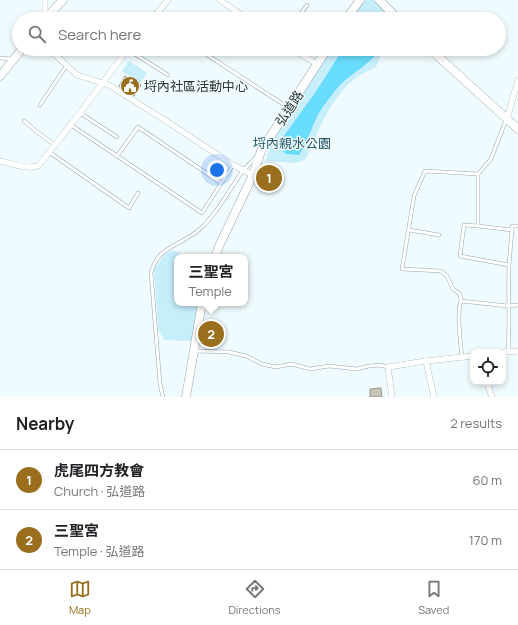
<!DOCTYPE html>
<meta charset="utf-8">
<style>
:root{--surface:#fff;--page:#f2f2f2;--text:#202124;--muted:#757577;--line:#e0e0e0;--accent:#996e1c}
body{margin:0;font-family:Manrope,"Noto Sans TC",sans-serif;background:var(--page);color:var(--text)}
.controls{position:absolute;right:12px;bottom:12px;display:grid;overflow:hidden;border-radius:8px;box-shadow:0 2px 6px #0003}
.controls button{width:36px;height:36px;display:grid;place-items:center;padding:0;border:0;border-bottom:1px solid var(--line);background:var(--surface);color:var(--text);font:20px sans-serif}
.you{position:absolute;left:217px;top:170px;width:14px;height:14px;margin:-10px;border:3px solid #fff;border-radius:50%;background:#1a73e8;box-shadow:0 0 0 6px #1a73e833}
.badge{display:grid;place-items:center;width:26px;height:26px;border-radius:50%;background:var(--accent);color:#fff;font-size:13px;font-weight:700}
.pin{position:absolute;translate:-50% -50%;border:2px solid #fff;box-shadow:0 1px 4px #0006}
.popup{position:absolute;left:174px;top:254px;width:74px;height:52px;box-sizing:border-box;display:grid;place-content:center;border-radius:8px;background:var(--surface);filter:drop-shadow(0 1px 3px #0005);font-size:13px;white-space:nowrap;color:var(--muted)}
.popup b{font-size:15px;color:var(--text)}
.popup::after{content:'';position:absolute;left:50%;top:100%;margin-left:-8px;border:8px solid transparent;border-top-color:var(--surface)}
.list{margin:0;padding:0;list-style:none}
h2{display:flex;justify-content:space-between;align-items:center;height:52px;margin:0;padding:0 16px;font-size:17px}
h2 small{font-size:13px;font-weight:400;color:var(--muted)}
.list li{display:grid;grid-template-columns:26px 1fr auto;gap:12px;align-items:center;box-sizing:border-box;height:60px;padding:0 16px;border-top:1px solid var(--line)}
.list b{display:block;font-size:15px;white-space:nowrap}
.list p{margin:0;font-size:13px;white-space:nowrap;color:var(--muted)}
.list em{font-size:13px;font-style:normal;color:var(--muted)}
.icon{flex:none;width:22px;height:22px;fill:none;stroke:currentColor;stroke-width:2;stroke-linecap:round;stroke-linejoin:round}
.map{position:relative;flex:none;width:518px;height:397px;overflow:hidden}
.search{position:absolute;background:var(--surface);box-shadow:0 2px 6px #0003;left:12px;right:12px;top:12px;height:44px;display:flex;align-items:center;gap:10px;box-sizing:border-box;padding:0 14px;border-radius:22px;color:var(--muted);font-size:15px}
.sheet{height:172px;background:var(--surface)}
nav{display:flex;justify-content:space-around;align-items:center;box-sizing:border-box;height:56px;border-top:1px solid var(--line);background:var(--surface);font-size:11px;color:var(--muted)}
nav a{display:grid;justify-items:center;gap:2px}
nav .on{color:var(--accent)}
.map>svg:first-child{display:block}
.green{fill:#c7eefb}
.water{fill:#67dcfc}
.building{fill:#cac3b8;stroke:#9a9389}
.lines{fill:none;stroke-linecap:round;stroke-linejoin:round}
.lane-casing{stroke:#97a5aa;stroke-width:4}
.street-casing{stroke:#97a5aa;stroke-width:6}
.secondary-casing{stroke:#97a5aa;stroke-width:9}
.lane{stroke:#fff;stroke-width:3}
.street{stroke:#fff;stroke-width:5.5}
.secondary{stroke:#fff;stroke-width:8}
.labels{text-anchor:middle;stroke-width:3;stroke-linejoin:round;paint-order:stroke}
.poi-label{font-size:13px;fill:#2e3436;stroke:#effbfe;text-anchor:start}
.street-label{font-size:13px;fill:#2e3436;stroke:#effbfe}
.park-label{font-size:13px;fill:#265866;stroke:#effbfe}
</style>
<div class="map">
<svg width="518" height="397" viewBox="0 0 518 397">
<rect width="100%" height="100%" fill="#effbfe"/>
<g class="green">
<polygon points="364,0 375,0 395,19 351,19"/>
<path d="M332,49H383L376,67C370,70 363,73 357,77C330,97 319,130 306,159L296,163L265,161L274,138Z"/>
<polygon points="129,61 147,73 140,83 122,71"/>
<polygon points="172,250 189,257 177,257 177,303 199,303 192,341 164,340 158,329 154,269 165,254"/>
</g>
<path class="water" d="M343,49H355L354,52L359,55H364L369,49H379C375,61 349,75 339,86C331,96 321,108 316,119C310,131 307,144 299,155L286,154L280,149L281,140L317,90Z"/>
<g class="building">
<polygon points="125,76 141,85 134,96 119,86"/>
<polygon points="261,172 276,172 277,184 261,185"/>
<polygon points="381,388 382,397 370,397 370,389"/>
</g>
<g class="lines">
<defs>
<g id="lane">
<polyline points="93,18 94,19"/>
<polyline points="297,19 307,5"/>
<polyline points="127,49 168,75"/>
<polyline points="198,49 289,108"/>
<polyline points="0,58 12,59"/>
<polyline points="40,105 67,65"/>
<polyline points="80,113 117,137"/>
<polyline points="24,121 37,132 55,145"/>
<polyline points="71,125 202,213 233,165"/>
<polyline points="49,152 129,208 138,193"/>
<polyline points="117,156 138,127 221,183"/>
<polyline points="478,174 478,226 512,230 512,226 518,226"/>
<path d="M478,226L464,225L460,256L509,265C508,294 510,323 508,352"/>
<polyline points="409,230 439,235"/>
<polyline points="509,265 512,230"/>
<polyline points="461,301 460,294 453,289 447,276 441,271 402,269 414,196 425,171 478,174 491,159 506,120"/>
<polyline points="196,351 229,352 246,356 262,364 276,367 292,364 310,369 329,366 357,369 369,366 380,365 388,367"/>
<path d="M462,358C461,343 456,314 461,301L508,306L518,305"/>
<path d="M163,397L160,384L151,273C158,245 181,246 200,229C217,214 229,190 242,172C247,166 252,161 257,156"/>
</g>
<g id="street">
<polyline points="45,0 45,18"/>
<polyline points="220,0 247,19"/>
<polyline points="152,19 168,0"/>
<polyline points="49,49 77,75 109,85 174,126 233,165 253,175"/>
<polyline points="292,49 317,64"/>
<polyline points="507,119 518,80"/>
<path d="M0,161C10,163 31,171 39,165L80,113L128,49"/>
<polyline points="503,352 518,351"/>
<polyline points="426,361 434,397"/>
<polyline points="487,382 492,397"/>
<polyline points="392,397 388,367 426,361 473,356"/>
</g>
<g id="secondary">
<polyline points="379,0 398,19"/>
<polyline points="45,19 63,0"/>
<polyline points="346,19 360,0"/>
<polyline points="430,49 518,129"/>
<polyline points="0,76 22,49"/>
<polyline points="215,257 220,244 253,175 261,151 327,49"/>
<polyline points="186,397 202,303"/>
</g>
</defs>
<use href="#lane" class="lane-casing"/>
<use href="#street" class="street-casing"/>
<use href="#secondary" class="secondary-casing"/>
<use href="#lane" class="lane"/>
<use href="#street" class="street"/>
<use href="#secondary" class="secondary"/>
</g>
<defs>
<symbol id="civic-disc" viewBox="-11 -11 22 22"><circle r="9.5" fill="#996e1c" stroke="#effbfe"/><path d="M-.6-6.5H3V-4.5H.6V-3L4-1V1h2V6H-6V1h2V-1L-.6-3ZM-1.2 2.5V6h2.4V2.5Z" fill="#fff"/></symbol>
</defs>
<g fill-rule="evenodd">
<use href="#civic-disc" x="119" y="75" width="22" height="22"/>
</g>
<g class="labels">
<g class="poi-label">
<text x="144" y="91">埒內社區活動中心</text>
</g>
<g class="street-label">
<text transform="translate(289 108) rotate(-57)" y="5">弘道路</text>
</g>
<g class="park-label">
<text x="292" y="148">埒內親水公園</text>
</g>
</g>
</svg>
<div class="controls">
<button><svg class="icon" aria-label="locate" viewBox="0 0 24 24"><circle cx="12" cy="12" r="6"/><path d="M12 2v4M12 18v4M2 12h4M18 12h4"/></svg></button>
</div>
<div class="you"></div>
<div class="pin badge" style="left:269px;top:178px">1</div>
<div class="pin badge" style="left:211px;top:334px">2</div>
<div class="popup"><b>三聖宮</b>Temple</div>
<div class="search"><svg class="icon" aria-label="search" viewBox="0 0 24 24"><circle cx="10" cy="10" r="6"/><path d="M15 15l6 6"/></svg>Search here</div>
</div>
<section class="sheet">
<h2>Nearby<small>2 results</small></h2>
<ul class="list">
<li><span class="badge">1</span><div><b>虎尾四方教會</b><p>Church · 弘道路</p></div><em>60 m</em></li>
<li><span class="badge">2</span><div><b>三聖宮</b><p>Temple · 弘道路</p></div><em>170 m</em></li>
</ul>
</section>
<nav>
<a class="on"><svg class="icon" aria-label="map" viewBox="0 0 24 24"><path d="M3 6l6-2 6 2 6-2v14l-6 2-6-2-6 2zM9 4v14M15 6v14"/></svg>Map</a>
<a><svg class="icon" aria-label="directions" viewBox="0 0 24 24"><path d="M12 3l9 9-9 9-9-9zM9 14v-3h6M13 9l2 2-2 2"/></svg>Directions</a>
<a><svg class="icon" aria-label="saved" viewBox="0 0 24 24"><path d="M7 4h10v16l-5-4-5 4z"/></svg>Saved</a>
</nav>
